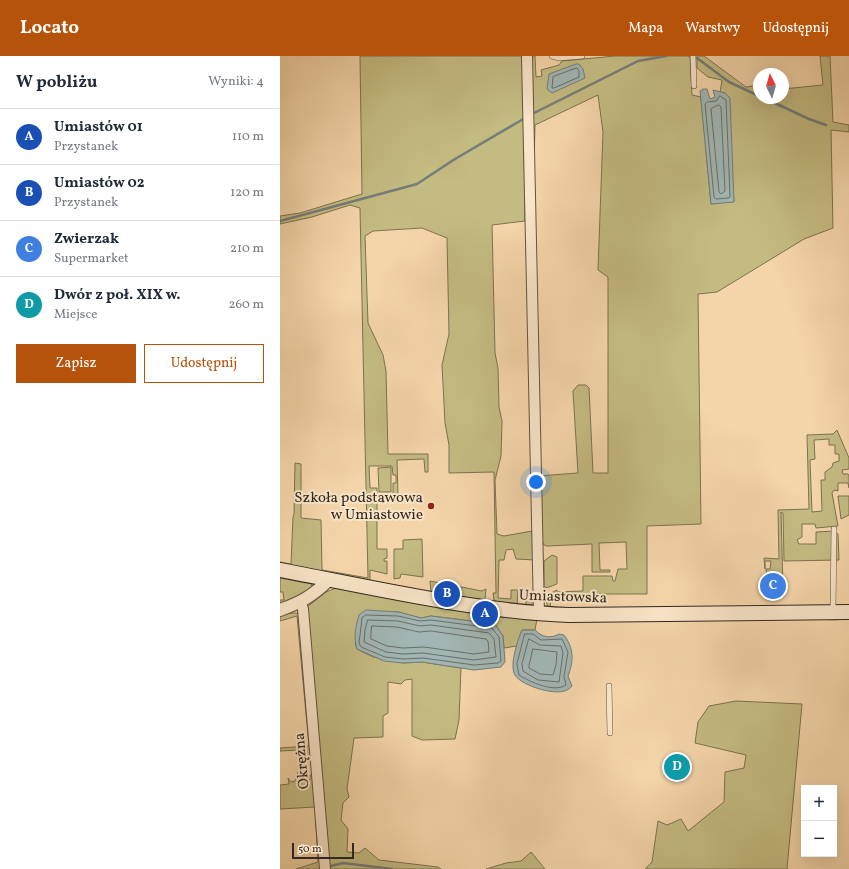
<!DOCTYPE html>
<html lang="pl">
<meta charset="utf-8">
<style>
:root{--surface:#fff;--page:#f6f6f7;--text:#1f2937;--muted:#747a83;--line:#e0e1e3;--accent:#b45309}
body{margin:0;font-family:Vollkorn,serif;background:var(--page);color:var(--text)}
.controls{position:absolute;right:12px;bottom:12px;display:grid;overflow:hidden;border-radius:0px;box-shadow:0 4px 16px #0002}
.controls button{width:36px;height:36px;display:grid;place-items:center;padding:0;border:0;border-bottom:1px solid var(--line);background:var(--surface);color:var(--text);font:20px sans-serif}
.compass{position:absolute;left:473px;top:12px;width:36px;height:36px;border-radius:50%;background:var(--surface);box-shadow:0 4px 16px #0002;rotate:355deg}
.scale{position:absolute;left:12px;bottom:10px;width:62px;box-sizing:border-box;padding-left:4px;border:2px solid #342820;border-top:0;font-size:11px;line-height:14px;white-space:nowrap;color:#342820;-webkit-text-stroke:3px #f8e4c7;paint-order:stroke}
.you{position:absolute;left:256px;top:426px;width:14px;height:14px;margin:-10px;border:3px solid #fff;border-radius:50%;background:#1a73e8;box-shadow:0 0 0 6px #1a73e833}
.badge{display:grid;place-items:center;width:26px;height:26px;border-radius:50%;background:var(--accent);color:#fff;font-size:13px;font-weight:700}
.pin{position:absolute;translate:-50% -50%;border:2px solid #fff;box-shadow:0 1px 4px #0006}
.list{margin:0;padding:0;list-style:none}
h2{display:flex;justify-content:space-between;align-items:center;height:52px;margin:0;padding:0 16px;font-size:17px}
h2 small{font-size:13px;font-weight:400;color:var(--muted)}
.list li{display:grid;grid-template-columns:26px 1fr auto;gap:12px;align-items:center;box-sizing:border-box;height:56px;padding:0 16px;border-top:1px solid var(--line)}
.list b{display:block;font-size:15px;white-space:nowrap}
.list p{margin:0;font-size:13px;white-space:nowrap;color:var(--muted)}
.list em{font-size:13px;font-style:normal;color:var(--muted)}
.actions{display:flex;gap:8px;padding:12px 16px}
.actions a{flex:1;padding:9px 0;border:1px solid var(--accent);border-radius:0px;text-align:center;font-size:14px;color:var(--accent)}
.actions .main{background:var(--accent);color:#fff}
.map{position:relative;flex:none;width:569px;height:813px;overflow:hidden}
header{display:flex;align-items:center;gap:24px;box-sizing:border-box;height:56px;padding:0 20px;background:var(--accent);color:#fff}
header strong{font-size:19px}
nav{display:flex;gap:22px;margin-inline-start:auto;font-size:14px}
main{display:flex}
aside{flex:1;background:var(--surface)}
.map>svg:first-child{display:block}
.green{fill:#c4bb82;stroke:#7c7251;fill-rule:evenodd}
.water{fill:#a1b6b4;stroke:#757d79}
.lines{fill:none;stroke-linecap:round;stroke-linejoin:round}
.shore{stroke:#6a6f6a;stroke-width:1}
.stream{stroke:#757d79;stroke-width:2.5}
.service-casing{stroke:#645342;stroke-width:6}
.minor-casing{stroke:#645342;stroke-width:12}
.tertiary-casing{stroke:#645342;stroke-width:14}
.secondary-casing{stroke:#342820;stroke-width:16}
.service{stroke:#f8e4c7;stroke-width:5}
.minor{stroke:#f8e4c7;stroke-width:10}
.tertiary{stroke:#f8e4c7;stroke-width:12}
.secondary{stroke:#f8e4c7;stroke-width:14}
.poi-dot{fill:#8f2418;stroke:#f8e4c7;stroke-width:1.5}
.labels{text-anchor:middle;stroke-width:4;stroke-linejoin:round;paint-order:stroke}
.poi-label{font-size:15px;fill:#342820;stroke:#f8e4c7;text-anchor:end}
.street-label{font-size:15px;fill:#342820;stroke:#f8e4c7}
</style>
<header>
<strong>Locato</strong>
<nav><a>Mapa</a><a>Warstwy</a><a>Udostępnij</a></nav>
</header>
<main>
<aside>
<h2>W pobliżu<small>Wyniki: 4</small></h2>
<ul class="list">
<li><span class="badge" style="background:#1a4fb4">A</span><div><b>Umiastów 01</b><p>Przystanek</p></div><em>110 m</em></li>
<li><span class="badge" style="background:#1a4fb4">B</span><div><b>Umiastów 02</b><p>Przystanek</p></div><em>120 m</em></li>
<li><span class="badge" style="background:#3f7fe0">C</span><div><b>Zwierzak</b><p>Supermarket</p></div><em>210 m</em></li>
<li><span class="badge" style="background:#0f9aa8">D</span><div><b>Dwór z poł. XIX w.</b><p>Miejsce</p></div><em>260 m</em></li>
</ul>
<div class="actions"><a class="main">Zapisz</a><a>Udostępnij</a></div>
</aside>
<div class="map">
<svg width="569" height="813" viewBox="0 0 569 813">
<rect width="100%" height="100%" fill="#f4d5a9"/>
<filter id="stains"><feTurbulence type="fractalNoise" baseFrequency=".005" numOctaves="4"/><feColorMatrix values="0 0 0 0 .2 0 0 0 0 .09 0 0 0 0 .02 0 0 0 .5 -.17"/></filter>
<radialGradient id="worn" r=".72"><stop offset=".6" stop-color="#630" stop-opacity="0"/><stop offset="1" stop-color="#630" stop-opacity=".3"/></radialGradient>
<g class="green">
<polygon points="80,0 243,0 245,165 212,169 215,297 218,312 219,351 222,365 221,400 215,424 217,478 224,480 252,475 255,504 236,503 233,493 226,494 224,504 219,504 218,542 231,543 231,534 238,534 237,549 245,550 247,543 255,541 252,552 220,549 214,544 213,537 216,537 214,416 169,417 169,389 165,367 162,309 169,278 167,182 142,172 93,175 85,180 88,267 103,299 106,315 108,398 148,398 148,416 145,416 144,403 117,404 118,439 113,439 113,427 116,427 116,419 113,419 112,410 89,410 90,432 97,432 97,493 107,493 107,502 104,503 104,505 107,505 107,518 90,514 90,525 87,527 0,509 0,506 11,508 13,461 14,458 15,407 21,408 21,462 41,464 42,514 88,522 80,152 70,149 32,161 0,168 0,160 20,157 82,138"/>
<path d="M252,0H255L256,21L262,20L261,14L279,9L282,5L335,0H410L412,39L421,41L431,148L454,145L445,37L440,36L442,24L428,21L417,12V0H424L466,31L479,29V42H503V33L543,29L540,0H550L553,66L569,69V76L551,74L553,172L524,183L437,236L418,238L421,468L367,470V538H277V544H270L271,554C262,545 267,538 277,534V536L303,535V520H332L333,525H335L338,513H347L346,486L319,487L320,514H330V516H312V488L267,490L264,489L262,485L258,420L298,417L293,335L298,329H306L309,332L313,417H328V221L318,214L323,76L318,39L255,69L254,111Z"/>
<path d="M557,374L569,402V413L562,414L563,418H568L569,420V432L568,427H558V435L554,434L552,437L558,470L536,472L535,468H522V481L517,484L519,488H536V476L555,475L558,478L559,504L504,505L503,457L501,456L503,534L498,536V519H487L486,513H490L491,505H485V513L484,502L499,503L498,454L529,453L527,379L553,378ZM549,383V389H555V398H559V405L553,407L552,411L545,416V424H541L542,455L532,456L530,404L535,403L534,384Z"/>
<polygon points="111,411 111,436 99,436 98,412"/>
<polygon points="558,440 569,440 569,459 561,463"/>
<polygon points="142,483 143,521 121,518 120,522 114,523 114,493 123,493 123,484"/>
<polygon points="272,499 277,501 277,528 266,532 264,530 264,505"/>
<polygon points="3,519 28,524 32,527 31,533 0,550 0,544 4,544 3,536 0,536 0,524"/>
<polygon points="150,525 202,535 206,533 205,544 170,540 170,538 166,537 165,539 151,536"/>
<polygon points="59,531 206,559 221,559 257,563 255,574 242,574 237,590 224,592 223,580 215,568 151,560 141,562 118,556 104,556 75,587 77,593 93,601 123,607 142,606 181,612 179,664 175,683 142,684 132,680 132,623 125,624 121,628 108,626 108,657 103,660 103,681 74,682 67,733 69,741 63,747 61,764 68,773 67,796 79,797 85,792 99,804 158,811 161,813 46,813 26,552 46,536"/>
<polygon points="10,557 17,557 21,560 42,813 16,813 38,806 35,751 0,753 0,729 9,728 8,722 11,726 15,725 21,708 23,708 24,712 22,713 24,724 30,724 30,719 32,719 31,704 25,704 21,700 20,694 0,695 0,692 29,690 17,560 0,565 0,560"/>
<polygon points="456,645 522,648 507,813 365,813 372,806 378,765 387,769 401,763 408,775 444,746 445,716 464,712 466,699 415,687 418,666 429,650"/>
<polygon points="251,796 265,813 206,813 226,807 241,805"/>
</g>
<g class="water">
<polygon points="296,8 299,8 303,13 305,22 272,37 267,33 269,18"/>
<polygon points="423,33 427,33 430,43 435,41 433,34 445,37 450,42 454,146 431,148 420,35"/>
<path d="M86,554L119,556L141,562L151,560L215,568L223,580L225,606L221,611L194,614L142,606L123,607L104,605L77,593C73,581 76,570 79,559Z"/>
<path d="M242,574H255C262,581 270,583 279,578L284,579C294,592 294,605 288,620L292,630C290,632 287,635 284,635C273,639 238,629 234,617C230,607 238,583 242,574Z"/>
</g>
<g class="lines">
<g class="shore">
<polygon points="297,12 299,15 299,21 274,32 272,32 273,21"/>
<polygon points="440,40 446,44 450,140 449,142 436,143 434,141 425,48 427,46 436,45"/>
<polygon points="439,49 441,51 445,135 441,138 439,136 431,53"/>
<polygon points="86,559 118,560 140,565 151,564 212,572 219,581 221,605 218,607 194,609 143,602 123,603 105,601 81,591 79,587 82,562"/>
<polygon points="88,564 118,565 140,570 151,569 209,577 214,583 216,601 194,604 143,597 123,598 106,596 84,586 85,574"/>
<polygon points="92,570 117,571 139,576 151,575 206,583 208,585 209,596 194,598 144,591 123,592 107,590 91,583"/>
<path d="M245,578H253L261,584L282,583L288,596L284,620L286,629C274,637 250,626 239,619L237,608Z"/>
<polygon points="249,583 260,589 281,590 283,597 279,626 258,624 243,615 242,608"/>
<polygon points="253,593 277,596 276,609 273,619 260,618 249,612"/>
</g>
<g class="stream">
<polyline points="409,0 410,0"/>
<polyline points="417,2 449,26 479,40"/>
<polyline points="484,42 529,63 546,69"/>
<polyline points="254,57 358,5 386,0"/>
<polyline points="0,165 137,128 175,103 245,62"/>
<polyline points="550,563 557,563"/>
<polyline points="47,811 63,807 112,813"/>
</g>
<defs>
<g id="service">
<polyline points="272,0 279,2 302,0"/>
<polyline points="413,0 414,30"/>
<polyline points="553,555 554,473"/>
<polyline points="329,630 330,677"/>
</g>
<g id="minor">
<polyline points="247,0 259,558"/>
<polyline points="21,547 23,553 45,813"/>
</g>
<path id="tertiary" d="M0,554C22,546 32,540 49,524"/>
<path id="secondary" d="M0,514C95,532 192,555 289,559L569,556"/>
</defs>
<use href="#service" class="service-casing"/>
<use href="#minor" class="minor-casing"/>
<use href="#tertiary" class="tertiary-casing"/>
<use href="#secondary" class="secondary-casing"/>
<use href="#service" class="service"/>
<use href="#minor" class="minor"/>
<use href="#tertiary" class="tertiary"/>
<use href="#secondary" class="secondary"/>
</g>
<circle class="poi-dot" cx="151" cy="450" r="4"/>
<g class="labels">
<g class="poi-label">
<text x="143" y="446">Szkoła podstawowa<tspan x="143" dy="17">w Umiastowie</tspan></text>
</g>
<g class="street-label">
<text transform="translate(283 540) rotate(2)" y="5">Umiastowska</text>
<text transform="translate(21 705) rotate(-95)" y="5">Okrężna</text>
</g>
</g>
<rect width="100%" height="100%" filter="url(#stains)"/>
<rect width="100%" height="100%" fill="url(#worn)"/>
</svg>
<div class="controls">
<button>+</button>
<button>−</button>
</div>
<svg class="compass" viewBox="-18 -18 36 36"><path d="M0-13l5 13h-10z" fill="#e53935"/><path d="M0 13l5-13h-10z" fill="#747a83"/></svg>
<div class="scale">50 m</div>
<div class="you"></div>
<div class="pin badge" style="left:205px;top:558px;background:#1a4fb4">A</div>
<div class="pin badge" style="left:167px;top:538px;background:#1a4fb4">B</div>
<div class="pin badge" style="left:493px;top:530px;background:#3f7fe0">C</div>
<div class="pin badge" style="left:397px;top:711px;background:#0f9aa8">D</div>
</div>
</main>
